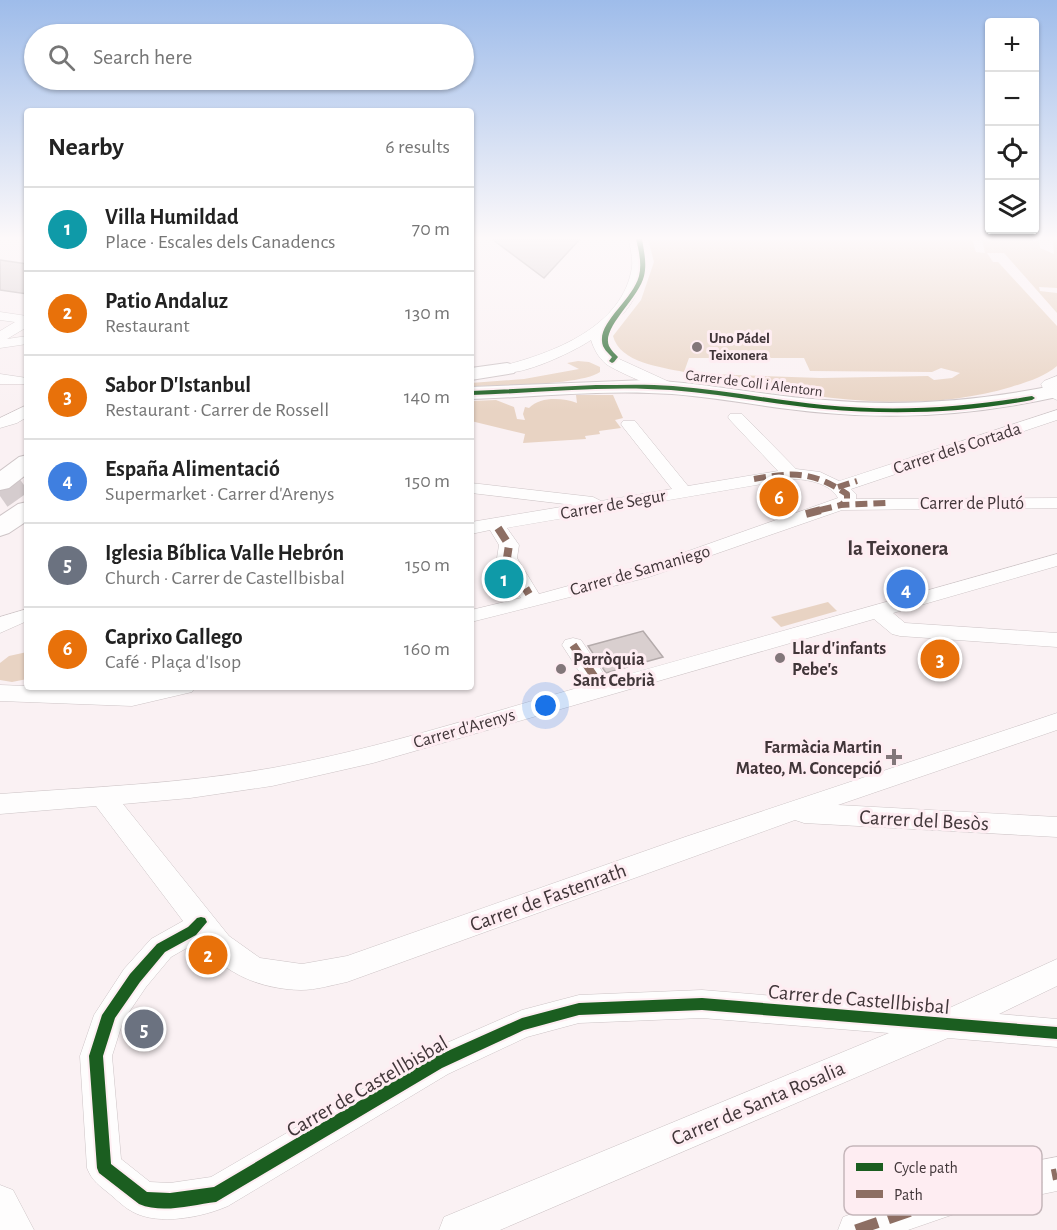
<!DOCTYPE html>
<meta charset="utf-8">
<style>
:root{--surface:#fff;--page:#f6f6f6;--text:#222;--muted:#767676;--line:#e0e0e0;--accent:#111827}
body{margin:0;font-family:"Alegreya Sans",sans-serif;background:var(--page);color:var(--text)}
.controls{position:absolute;right:18px;top:18px;display:grid;overflow:hidden;border-radius:6px;box-shadow:0 2px 4px #0004}
.controls button{width:54px;height:54px;display:grid;place-items:center;padding:0;border:0;border-bottom:2px solid var(--line);background:var(--surface);color:var(--text);font:30px sans-serif}
.you{position:absolute;left:546px;top:706px;width:21px;height:21px;margin:-15px;border:4px solid #fff;border-radius:50%;background:#1a73e8;box-shadow:0 0 0 9px #1a73e833}
.badge{display:grid;place-items:center;width:39px;height:39px;border-radius:50%;background:var(--accent);color:#fff;font-size:20px;font-weight:700}
.pin{position:absolute;translate:-50% -50%;border:3px solid #fff;box-shadow:0 2px 6px #0006}
.list{margin:0;padding:0;list-style:none}
h2{display:flex;justify-content:space-between;align-items:center;height:78px;margin:0;padding:0 24px;font-size:26px}
h2 small{font-size:20px;font-weight:400;color:var(--muted)}
.list li{display:grid;grid-template-columns:39px 1fr auto;gap:18px;align-items:center;box-sizing:border-box;height:84px;padding:0 24px;border-top:2px solid var(--line)}
.list b{display:block;font-size:22px;white-space:nowrap}
.list p{margin:0;font-size:20px;white-space:nowrap;color:var(--muted)}
.list em{font-size:20px;font-style:normal;color:var(--muted)}
.icon{flex:none;width:33px;height:33px;fill:none;stroke:currentColor;stroke-width:2;stroke-linecap:round;stroke-linejoin:round}
.map{position:relative;flex:none;width:1057px;height:1230px;overflow:hidden}
.search{position:absolute;background:var(--surface);box-shadow:0 2px 4px #0004;left:24px;top:24px;width:450px;height:66px;display:flex;align-items:center;gap:15px;box-sizing:border-box;padding:0 21px;border-radius:33px;color:var(--muted);font-size:22px}
.panel{position:absolute;background:var(--surface);box-shadow:0 2px 4px #0004;left:24px;top:108px;width:450px;height:582px;border-radius:6px}
.map>svg:first-child{display:block}
.green{fill:#e8d3c3}
.building{fill:#d9cfcf;stroke:#b4abab;stroke-width:1.5}
.lines{fill:none;stroke-linecap:round;stroke-linejoin:round}
.highway-tunnel{stroke:#d5ccce;stroke-width:26;stroke-dasharray:26 13;stroke-linecap:butt}
.street-casing{stroke:#cdc4c6;stroke-width:1}
.secondary-casing{stroke:#cdc4c6;stroke-width:2}
.street{fill:#fefdfd;fill-rule:evenodd}
.secondary{fill:#fefdfd;fill-rule:evenodd}
.quiet-far2{stroke:#8d6e63;stroke-width:6;stroke-dasharray:12 6;stroke-linecap:butt}
.quiet-far1{stroke:#8d6e63;stroke-width:8;stroke-dasharray:15 8;stroke-linecap:butt}
.quiet{stroke:#8d6e63;stroke-width:11;stroke-dasharray:23 11;stroke-linecap:butt}
.cycleway-casing{stroke:#feedf2;stroke-width:4}
.cycleway{fill:#1b5e20;fill-rule:evenodd}
.poi-dot{fill:#82777a;stroke:#feedf2;stroke-width:2}
.labels{text-anchor:middle;stroke-width:6;stroke-linejoin:round;paint-order:stroke}
.far-poi-label{font-size:15px;font-weight:bold;fill:#413639;stroke:#feedf2;text-anchor:start}
.far-street-label{font-size:15px;fill:#413639;stroke:#feedf2}
.street-label{font-size:18px;fill:#413639;stroke:#feedf2}
.poi-label{font-size:18px;font-weight:bold;fill:#413639;stroke:#feedf2;text-anchor:start}
.quarter-label{font-size:21px;font-weight:bold;fill:#413639;stroke:#feedf2}
.near-street-label{font-size:21px;fill:#413639;stroke:#feedf2}
.key{fill:#feedf2;stroke:#c5b6ba;stroke-width:1.5}
.key-label{font-size:16px;fill:#413639}
</style>
<div class="map">
<svg width="1057" height="1230" viewBox="0 0 1057 1230">
<rect width="100%" height="100%" fill="#faf1f3"/>
<g class="green">
<path d="M648,239H972L976,252L985,253L982,239H1039L1040,248L1054,254L1053,239H1057V288L1039,287L1040,291L1057,293V313L1004,253H987L993,262H998L1057,326V366C1044,377 1027,382 1011,387C915,416 802,397 706,376L708,374L821,378L928,376L934,380L952,378L960,373L941,368L932,372L810,371L804,358H689L684,372C661,367 620,363 613,336L641,300L654,262Z"/>
<path d="M578,361L589,362L600,367V372C583,385 496,386 471,386V383L524,379L579,369L567,363Z"/>
<path d="M576,395H613L623,418L615,420L621,428L599,431L600,434L585,436L586,439L523,443L525,434L471,421V401L496,400L514,407L517,419L525,420L523,414L525,407L529,408C541,396 563,398 577,403Z"/>
<polygon points="828,602 837,611 781,627 771,617"/>
<polygon points="27,652 27,679 12,682 0,680 0,663 9,656"/>
</g>
<g class="building">
<polygon points="492,239 580,239 544,278"/>
<polygon points="0,260 27,264 27,294 0,290"/>
<polygon points="499,565 514,591 504,593 489,567"/>
<polygon points="643,631 663,657 606,673 588,646"/>
</g>
<g class="lines">
<polyline class="highway-tunnel" points="0,496 27,477"/>
<defs>
<g id="street">
<path d="M629,239H641C647,281 638,305 603,332L608,348L617,358L676,385L679,388L676,391C666,394 616,371 606,364C598,357 594,349 591,340C575,351 521,377 502,372L500,369L502,366C553,353 623,327 632,267C633,258 630,248 629,239Z"/>
<polygon points="0,312 27,316 27,327 7,339 27,336 27,344 0,348 0,331 15,322 0,320"/>
<polygon points="0,374 27,378 27,384 0,384"/>
<polygon points="1057,376 1057,400 1046,395 1041,384 1044,381"/>
<polygon points="27,405 27,417 17,423 0,428 0,418"/>
<path d="M1057,410V420L851,489L856,494V499L1057,498V508L842,510L649,577L471,622V610L521,598L497,558L499,545L490,530L471,534V522L573,505L471,493V483L593,497L601,501L672,489L623,427L621,424L623,421H635L688,486L778,471L730,420L728,417L730,414H742L796,469L820,472L839,481ZM791,479C807,479 830,483 838,498L663,560L539,594L517,558L519,545L507,528Z"/>
<path d="M1057,554V566L893,613L905,623L1057,633V647L900,636L892,634L874,619L373,763L272,786L190,798L123,804L229,936L260,958L302,964L347,956L685,837L1057,713V730L838,805L1057,817V837L804,823L795,820L347,982C332,985 316,990 301,990C260,989 224,974 199,941L171,957L146,987L123,1021L112,1056L121,1159L150,1182L170,1183L211,1177L426,1052L522,1010L579,995L702,990L945,1010L1057,959V986L999,1014L1057,1019V1047L948,1038L500,1230H439L444,1217L889,1033L702,1018L579,1023L527,1037L448,1074L228,1206C203,1217 159,1226 133,1212C125,1208 118,1201 111,1195C100,1186 92,1181 87,1168L80,1056L94,1015L124,969L151,939L183,921L96,806L0,814V794C90,787 182,784 272,768C379,749 484,714 588,685L562,645L565,640L573,638L581,640L608,680Z"/>
<polygon points="27,609 27,621 0,633 0,617"/>
<polygon points="0,685 132,690 147,687 195,687 192,692 132,706 0,701"/>
<polygon points="1057,1157 1057,1191 966,1210 908,1230 838,1230 843,1217 966,1174"/>
<polygon points="0,1185 13,1190 34,1230 0,1230"/>
</g>
<g id="secondary">
<polygon points="507,363 514,365 517,369 514,373 471,380 471,368"/>
<path d="M647,380C707,383 765,396 825,400C903,407 980,401 1057,385V397C981,414 904,420 826,413C774,409 723,398 672,394C605,389 538,397 471,399V387Z"/>
<polygon points="27,455 27,474 9,488 0,490 0,471 19,457"/>
<polygon points="27,502 27,521 9,533 0,536 0,516 18,504"/>
</g>
</defs>
<use href="#street" class="street-casing"/>
<use href="#secondary" class="secondary-casing"/>
<use href="#street" class="street"/>
<use href="#secondary" class="secondary"/>
<g class="quiet-far2">
<path d="M754,479C794,472 812,471 847,494V500L841,505"/>
<polyline points="838,487 857,481"/>
<polyline points="820,510 841,505 886,503"/>
</g>
<g class="quiet-far1">
<polyline points="806,514 825,509"/>
<polyline points="498,528 509,545 507,558 529,594"/>
<polyline points="573,645 598,682"/>
</g>
<polyline class="quiet" points="856,1230 966,1192 1057,1174"/>
<defs>
<g id="cycleway">
<path d="M636,239H642C644,251 647,264 644,276C639,298 601,328 609,346C611,350 615,354 618,357L614,362L612,363L609,361L612,357C608,353 602,348 602,341C600,321 633,299 639,276C642,264 639,251 636,239Z"/>
<path d="M596,385C622,385 648,384 673,386C724,390 773,400 823,405C893,412 963,408 1032,396L1035,398L1032,400C963,413 894,415 824,409C773,404 722,394 671,390C604,385 537,393 471,395V391Z"/>
<path d="M201,917L205,918L207,922L196,935L165,952L140,982L115,1018L103,1056L111,1164L147,1192L170,1193L214,1187L432,1058L522,1018L579,1003L702,998L1057,1027V1039L702,1010L579,1015L524,1030L442,1068L221,1199L216,1202C192,1205 162,1214 139,1204L99,1173L97,1168L89,1056L102,1015L130,974L157,944L188,927L197,918Z"/>
</g>
</defs>
<use href="#cycleway" class="cycleway-casing"/>
<use href="#cycleway" class="cycleway"/>
</g>
<linearGradient id="sky" x2="0" y2="1"><stop stop-color="#9ebcea"/><stop offset="0.58" stop-color="#fdf9fa"/><stop offset="1" stop-color="#fdf9fa" stop-opacity="0"/></linearGradient>
<rect width="1057" height="411" fill="url(#sky)"/>
<g class="poi-dot">
<circle cx="697" cy="347" r="6"/>
<circle cx="780" cy="658" r="6"/>
<circle cx="561" cy="669" r="6"/>
<path d="M891 748h6v6h6v6h-6v6h-6v-6h-6v-6h6z"/>
</g>
<g class="labels">
<g class="far-poi-label">
<text x="709" y="343">Uno Pádel<tspan x="709" dy="17">Teixonera</tspan></text>
</g>
<g class="far-street-label">
<text transform="translate(754 383) rotate(7)" y="5">Carrer de Coll i Alentorn</text>
</g>
<g class="street-label">
<text transform="translate(957 448) rotate(-18)" y="6">Carrer dels Cortada</text>
<text x="972" y="509">Carrer de Plutó</text>
<text transform="translate(613 504) rotate(-10)" y="6">Carrer de Segur</text>
<text transform="translate(640 570) rotate(-16)" y="6">Carrer de Samaniego</text>
<text transform="translate(464 728) rotate(-16)" y="6">Carrer d'Arenys</text>
</g>
<g class="poi-label">
<text x="792" y="654">Llar d'infants<tspan x="792" dy="21">Pebe's</tspan></text>
<text x="573" y="665">Parròquia<tspan x="573" dy="21">Sant Cebrià</tspan></text>
<text x="882" y="753" text-anchor="end">Farmàcia Martin<tspan x="882" dy="21">Mateo, M. Concepció</tspan></text>
</g>
<g class="quarter-label">
<text x="898" y="555">la Teixonera</text>
</g>
<g class="near-street-label">
<text transform="translate(924 820) rotate(3)" y="7">Carrer del Besòs</text>
<text transform="translate(548 897) rotate(-20)" y="7">Carrer de Fastenrath</text>
<text transform="translate(859 999) rotate(5)" y="7">Carrer de Castellbisbal</text>
<text transform="translate(367 1086) rotate(-30)" y="7">Carrer de Castellbisbal</text>
<text transform="translate(758 1103) rotate(-23)" y="7">Carrer de Santa Rosalia</text>
</g>
</g>
<rect x="844" y="1146" width="198" height="69" rx="9" class="key"/>
<rect x="856" y="1163" width="27" height="8" fill="#1b5e20"/>
<rect x="856" y="1190" width="27" height="8" fill="#8d6e63"/>
<g class="key-label">
<text x="894" y="1173">Cycle path</text>
<text x="894" y="1200">Path</text>
</g>
</svg>
<div class="controls">
<button>+</button>
<button>−</button>
<button><svg class="icon" aria-label="locate" viewBox="0 0 24 24"><circle cx="12" cy="12" r="6"/><path d="M12 2v4M12 18v4M2 12h4M18 12h4"/></svg></button>
<button><svg class="icon" aria-label="layers" viewBox="0 0 24 24"><path d="M12 4l9 5-9 5-9-5zM3 14l9 5 9-5"/></svg></button>
</div>
<div class="you"></div>
<div class="pin badge" style="left:504px;top:579px;background:#0f9aa8">1</div>
<div class="pin badge" style="left:208px;top:955px;background:#e8710a">2</div>
<div class="pin badge" style="left:940px;top:659px;background:#e8710a">3</div>
<div class="pin badge" style="left:906px;top:589px;background:#3f7fe0">4</div>
<div class="pin badge" style="left:144px;top:1029px;background:#6b7280">5</div>
<div class="pin badge" style="left:779px;top:497px;background:#e8710a">6</div>
<div class="search"><svg class="icon" aria-label="search" viewBox="0 0 24 24"><circle cx="10" cy="10" r="6"/><path d="M15 15l6 6"/></svg>Search here</div>
<section class="panel">
<h2>Nearby<small>6 results</small></h2>
<ul class="list">
<li><span class="badge" style="background:#0f9aa8">1</span><div><b>Villa Humildad</b><p>Place · Escales dels Canadencs</p></div><em>70 m</em></li>
<li><span class="badge" style="background:#e8710a">2</span><div><b>Patio Andaluz</b><p>Restaurant</p></div><em>130 m</em></li>
<li><span class="badge" style="background:#e8710a">3</span><div><b>Sabor D'Istanbul</b><p>Restaurant · Carrer de Rossell</p></div><em>140 m</em></li>
<li><span class="badge" style="background:#3f7fe0">4</span><div><b>España Alimentació</b><p>Supermarket · Carrer d'Arenys</p></div><em>150 m</em></li>
<li><span class="badge" style="background:#6b7280">5</span><div><b>Iglesia Bíblica Valle Hebrón</b><p>Church · Carrer de Castellbisbal</p></div><em>150 m</em></li>
<li><span class="badge" style="background:#e8710a">6</span><div><b>Caprixo Gallego</b><p>Café · Plaça d'Isop</p></div><em>160 m</em></li>
</ul>
</section>
</div>
